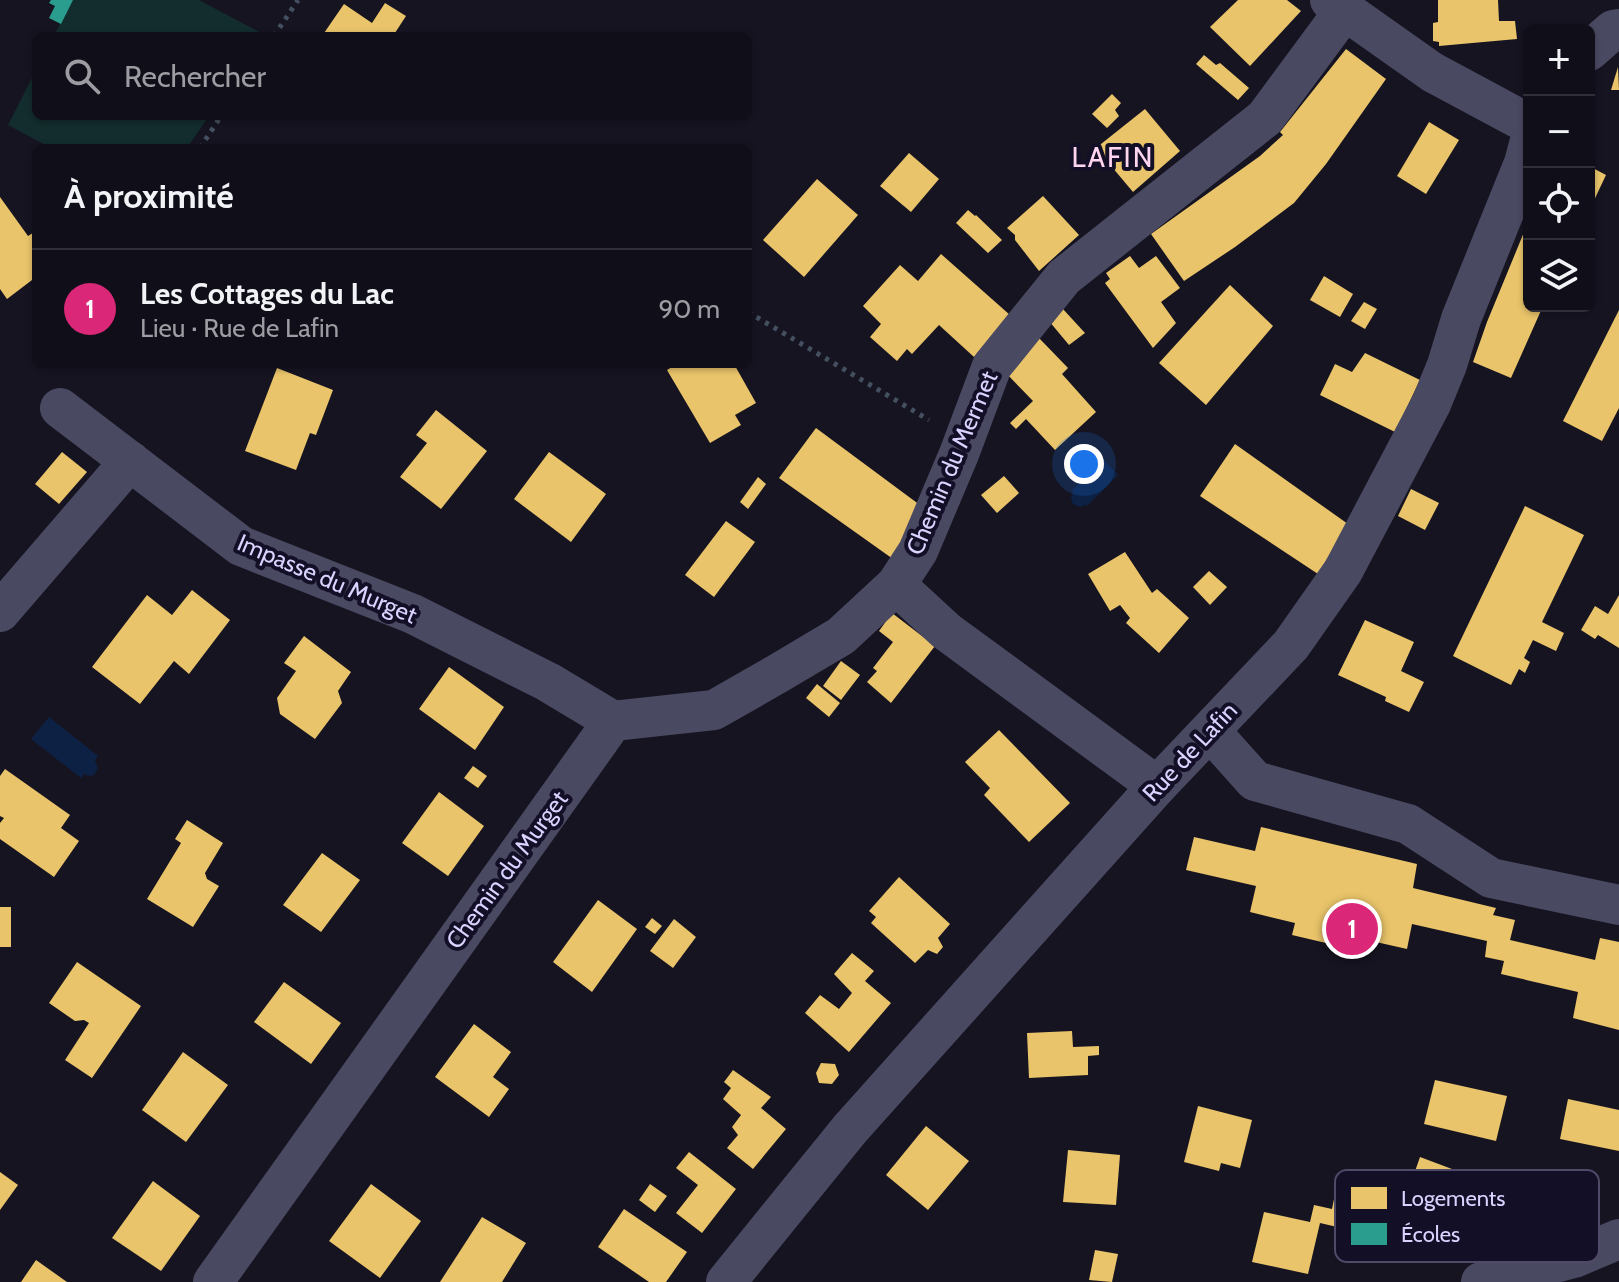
<!DOCTYPE html>
<html lang="fr">
<meta charset="utf-8">
<style>
:root{--surface:#100f19;--page:#191822;--text:#f1f3f6;--muted:#9c9ca2;--line:#302f38;--accent:#db2777}
body{margin:0;font-family:Cabin,sans-serif;background:var(--page);color:var(--text)}
.controls{position:absolute;right:24px;top:24px;display:grid;overflow:hidden;border-radius:12px;box-shadow:0 2px 6px #0004}
.controls button{width:72px;height:72px;display:grid;place-items:center;padding:0;border:0;border-bottom:2px solid var(--line);background:var(--surface);color:var(--text);font:40px sans-serif}
.you{position:absolute;left:1084px;top:464px;width:28px;height:28px;margin:-20px;border:6px solid #fff;border-radius:50%;background:#1a73e8;box-shadow:0 0 0 12px #1a73e833}
.badge{display:grid;place-items:center;width:52px;height:52px;border-radius:50%;background:var(--accent);color:#fff;font-size:26px;font-weight:700}
.pin{position:absolute;translate:-50% -50%;border:4px solid #fff;box-shadow:0 2px 8px #0006}
.list{margin:0;padding:0;list-style:none}
h2{display:flex;justify-content:space-between;align-items:center;height:104px;margin:0;padding:0 32px;font-size:34px}
h2 small{font-size:26px;font-weight:400;color:var(--muted)}
.list li{display:grid;grid-template-columns:52px 1fr auto;gap:24px;align-items:center;box-sizing:border-box;height:120px;padding:0 32px;border-top:2px solid var(--line)}
.list b{display:block;font-size:30px;white-space:nowrap}
.list p{margin:0;font-size:26px;white-space:nowrap;color:var(--muted)}
.list em{font-size:26px;font-style:normal;color:var(--muted)}
.icon{flex:none;width:44px;height:44px;fill:none;stroke:currentColor;stroke-width:2;stroke-linecap:round;stroke-linejoin:round}
.map{position:relative;flex:none;width:1619px;height:1282px;overflow:hidden}
.search{position:absolute;background:var(--surface);box-shadow:0 2px 6px #0004;left:32px;top:32px;width:720px;height:88px;display:flex;align-items:center;gap:20px;box-sizing:border-box;padding:0 28px;border-radius:12px;color:var(--muted);font-size:30px}
.panel{position:absolute;background:var(--surface);box-shadow:0 2px 6px #0004;left:32px;top:144px;width:720px;height:224px;border-radius:12px}
.map>svg:first-child{display:block}
.green{fill:#132c2d}
.water{fill:#0d2144}
.homes{fill:#e9c46a}
.schools{fill:#2a9d8f}
.lines{fill:none;stroke-linecap:round;stroke-linejoin:round}
.path{stroke:#44505f;stroke-width:5;stroke-dasharray:4 6;stroke-linecap:butt}
.minor{stroke:#4a4962;stroke-width:40}
.labels{text-anchor:middle;stroke-width:8;stroke-linejoin:round;paint-order:stroke}
.street-label{font-size:24px;fill:#d9d4ff;stroke:#130f26}
.quarter-label{font-size:28px;letter-spacing:2px;fill:#ffd6f0;stroke:#130f26}
.key{fill:#130f26;stroke:#4e4a67;stroke-width:2}
.key-label{font-size:22px;fill:#d9d4ff}
</style>
<div class="map">
<svg width="1619" height="1282" viewBox="0 0 1619 1282">
<rect width="100%" height="100%" fill="#161421"/>
<g class="green">
<polygon points="72,0 199,0 263,34 262,36 54,36"/>
<polygon points="36,70 36,116 209,116 187,148 51,148 8,125"/>
</g>
<g class="water">
<polygon points="1104,460 1118,475 1087,506 1085,505 1080,507 1073,504 1071,498 1073,492 1072,490"/>
<polygon points="49,717 98,756 95,761 98,768 94,775 88,776 84,774 81,778 31,739"/>
</g>
<g class="homes">
<polygon points="1238,0 1287,0 1301,11 1250,66 1210,27"/>
<polygon points="1438,0 1498,0 1499,21 1515,21 1517,39 1439,46 1439,42 1433,41 1433,23 1438,22"/>
<polygon points="385,3 406,16 393,36 322,36 344,4 372,23"/>
<polygon points="1346,49 1386,79 1326,164 1294,203 1235,247 1184,281 1151,234 1260,156 1283,135 1280,132"/>
<polygon points="1204,55 1216,65 1220,63 1249,88 1238,100 1196,64"/>
<polygon points="1618,67 1619,90 1611,90"/>
<polygon points="1112,94 1121,103 1115,110 1119,116 1107,128 1092,114"/>
<polygon points="1145,109 1180,151 1133,192 1096,148"/>
<polygon points="1429,122 1459,140 1426,194 1397,176"/>
<polygon points="909,153 939,179 911,212 880,186"/>
<polygon points="1589,166 1606,175 1589,211"/>
<polygon points="817,179 858,215 804,277 763,240"/>
<polygon points="1043,196 1079,235 1039,271 1015,240 1015,235 1007,228"/>
<polygon points="0,197 28,236 36,231 36,277 7,299 0,289"/>
<polygon points="968,210 975,216 976,215 1002,240 988,253 956,223"/>
<polygon points="1529,220 1529,306 1543,306 1511,378 1473,362 1487,322"/>
<polygon points="941,254 1010,315 974,357 939,325 912,354 907,349 897,361 870,337 881,324 863,306 900,265 918,281"/>
<polygon points="1130,256 1139,268 1156,256 1180,288 1161,302 1176,323 1153,348 1105,283 1110,279 1106,273"/>
<polygon points="1324,276 1353,294 1340,317 1310,300"/>
<polygon points="1230,285 1273,326 1206,405 1159,363"/>
<polygon points="1364,302 1377,309 1365,329 1351,321"/>
<polygon points="1062,308 1085,333 1069,345 1049,321"/>
<polygon points="1619,310 1619,408 1602,441 1563,421"/>
<polygon points="1039,338 1068,368 1062,374 1096,412 1055,450 1026,419 1016,429 1010,423 1033,401 1004,371"/>
<polygon points="1365,353 1420,380 1395,432 1320,395 1335,364 1352,372"/>
<polygon points="677,364 734,364 756,403 735,415 741,425 710,443 667,370"/>
<polygon points="277,368 333,390 316,435 310,433 296,470 245,451"/>
<polygon points="436,410 487,451 441,509 400,477 427,443 416,435"/>
<polygon points="816,428 928,511 893,559 779,478"/>
<polygon points="1235,444 1348,524 1318,574 1200,496"/>
<polygon points="62,452 87,472 59,504 35,484"/>
<polygon points="549,452 606,494 571,542 514,499"/>
<polygon points="1004,476 1019,493 997,513 981,495"/>
<polygon points="758,477 766,484 748,509 740,502"/>
<polygon points="1411,489 1439,503 1425,530 1398,516"/>
<polygon points="1525,506 1584,535 1542,622 1564,633 1556,651 1533,640 1524,658 1530,662 1525,673 1519,669 1511,685 1453,656"/>
<polygon points="726,521 755,542 714,597 685,575"/>
<polygon points="1125,552 1152,593 1157,589 1189,618 1159,653 1126,623 1130,618 1120,605 1110,611 1088,574"/>
<polygon points="1209,571 1227,587 1210,605 1193,587"/>
<polygon points="192,590 230,620 189,674 174,661 140,704 92,667 147,595 172,615"/>
<polygon points="1619,595 1619,648 1598,635 1595,639 1581,630 1595,606 1608,614"/>
<polygon points="892,613 935,646 891,703 867,682 877,671 873,668 893,642 879,631"/>
<polygon points="1365,620 1414,642 1401,671 1424,682 1409,712 1385,701 1386,697 1338,675"/>
<polygon points="304,636 351,672 338,691 342,703 315,739 280,714 277,698 296,671 284,663"/>
<polygon points="841,661 860,675 841,700 823,686"/>
<polygon points="449,667 504,707 475,750 419,709"/>
<polygon points="817,684 840,703 829,717 806,698"/>
<polygon points="999,730 1070,803 1029,842 984,795 990,788 965,762"/>
<polygon points="473,766 487,776 478,788 464,778"/>
<polygon points="5,769 70,815 61,828 79,841 54,877 0,839 0,823 4,818 0,816 0,776"/>
<polygon points="439,792 484,826 448,876 402,843"/>
<polygon points="187,820 223,843 205,873 207,879 219,886 193,927 147,899 181,843 175,839"/>
<polygon points="1261,827 1417,864 1413,888 1496,908 1493,915 1515,920 1510,940 1595,960 1600,938 1619,942 1619,1030 1573,1018 1578,992 1501,974 1504,961 1485,957 1487,941 1412,924 1407,949 1345,935 1343,947 1292,935 1295,923 1250,912 1256,886 1186,870 1194,837 1255,851"/>
<polygon points="322,853 360,880 321,932 283,905"/>
<polygon points="899,877 950,924 938,938 943,947 937,954 928,950 915,963 871,923 876,917 869,911"/>
<polygon points="598,900 637,929 592,992 553,962"/>
<rect x="0" y="907" width="11" height="40"/>
<polygon points="652,918 662,926 655,934 645,927"/>
<polygon points="674,919 696,937 673,968 650,951"/>
<polygon points="852,953 874,971 865,981 891,1003 849,1052 805,1013 820,995 839,1009 852,993 834,974"/>
<polygon points="77,962 141,1006 92,1078 65,1060 89,1023 84,1020 75,1021 49,1003"/>
<polygon points="284,982 341,1023 311,1064 254,1022"/>
<polygon points="474,1024 511,1052 493,1077 509,1089 489,1117 435,1077"/>
<polygon points="1072,1031 1073,1047 1099,1046 1099,1055 1088,1056 1088,1075 1029,1078 1027,1033"/>
<polygon points="183,1052 228,1085 186,1142 142,1110"/>
<polygon points="821,1063 835,1064 839,1075 832,1084 819,1083 816,1073"/>
<polygon points="733,1070 771,1097 761,1108 786,1129 753,1169 727,1148 738,1135 732,1127 741,1115 723,1099 731,1088 724,1082"/>
<polygon points="1435,1080 1507,1096 1496,1141 1424,1124"/>
<polygon points="1568,1099 1619,1110 1619,1151 1560,1139"/>
<polygon points="1198,1106 1252,1120 1240,1168 1221,1163 1219,1171 1184,1162"/>
<polygon points="926,1126 969,1161 928,1210 886,1175"/>
<polygon points="1068,1150 1120,1155 1116,1205 1063,1202"/>
<polygon points="689,1152 736,1189 702,1233 676,1213 698,1185 676,1168"/>
<polygon points="1420,1157 1452,1169 1450,1176 1470,1183 1449,1243 1421,1233 1424,1226 1399,1217"/>
<polygon points="0,1172 18,1185 0,1210"/>
<polygon points="153,1181 200,1216 161,1271 112,1238"/>
<polygon points="371,1184 421,1221 380,1278 329,1241"/>
<polygon points="650,1184 667,1196 655,1212 639,1200"/>
<polygon points="1335,1194 1370,1202 1363,1233 1320,1223 1308,1274 1252,1262 1264,1212 1310,1222 1314,1205 1332,1209"/>
<polygon points="624,1209 687,1252 666,1282 649,1282 598,1247"/>
<polygon points="482,1217 526,1243 502,1282 440,1282"/>
<polygon points="1095,1250 1118,1254 1112,1282 1089,1280"/>
<polygon points="36,1260 67,1282 21,1282"/>
</g>
<polygon class="schools" points="51,0 73,0 61,24 49,18 55,6 49,3"/>
<g class="lines">
<g class="path">
<polyline points="274,36 298,0"/>
<polyline points="200,148 221,116"/>
<polyline points="748,312 929,420"/>
</g>
<g class="minor">
<polyline points="1330,0 1432,72 1529,124"/>
<polyline points="1589,51 1613,30 1619,29"/>
<polyline points="60,408 241,546 413,614 548,682 613,721"/>
<polyline points="0,612 130,461"/>
<polyline points="1210,731 1255,781 1408,824 1491,878 1619,905"/>
<polyline points="1157,786 946,631 896,585 918,551 959,454 992,366 1064,277 1265,118 1344,11"/>
<polyline points="213,1282 613,721 714,710 777,674 841,636 896,585"/>
<polyline points="726,1282 850,1129 1157,786 1291,645 1343,571 1431,404 1447,365 1461,319 1524,163 1529,144"/>
<polyline points="1481,1282 1574,1258 1619,1239"/>
</g>
</g>
<g class="labels">
<g class="street-label">
<text transform="translate(952 463) rotate(-67)" y="8">Chemin du Mermet</text>
<text transform="translate(327 579) rotate(23)" y="8">Impasse du Murget</text>
<text transform="translate(1190 752) rotate(-47)" y="8">Rue de Lafin</text>
<text transform="translate(507 870) rotate(-54)" y="8">Chemin du Murget</text>
</g>
<g class="quarter-label">
<text x="1113" y="167">LAFIN</text>
</g>
</g>
<rect x="1335" y="1170" width="264" height="92" rx="12" class="key"/>
<rect x="1351" y="1187" width="36" height="22" fill="#e9c46a"/>
<rect x="1351" y="1223" width="36" height="22" fill="#2a9d8f"/>
<g class="key-label">
<text x="1401" y="1206">Logements</text>
<text x="1401" y="1242">Écoles</text>
</g>
</svg>
<div class="controls">
<button>+</button>
<button>−</button>
<button><svg class="icon" aria-label="locate" viewBox="0 0 24 24"><circle cx="12" cy="12" r="6"/><path d="M12 2v4M12 18v4M2 12h4M18 12h4"/></svg></button>
<button><svg class="icon" aria-label="layers" viewBox="0 0 24 24"><path d="M12 4l9 5-9 5-9-5zM3 14l9 5 9-5"/></svg></button>
</div>
<div class="you"></div>
<div class="pin badge" style="left:1352px;top:929px">1</div>
<div class="search"><svg class="icon" aria-label="search" viewBox="0 0 24 24"><circle cx="10" cy="10" r="6"/><path d="M15 15l6 6"/></svg>Rechercher</div>
<section class="panel">
<h2>À proximité<small></small></h2>
<ul class="list">
<li><span class="badge">1</span><div><b>Les Cottages du Lac</b><p>Lieu · Rue de Lafin</p></div><em>90 m</em></li>
</ul>
</section>
</div>
